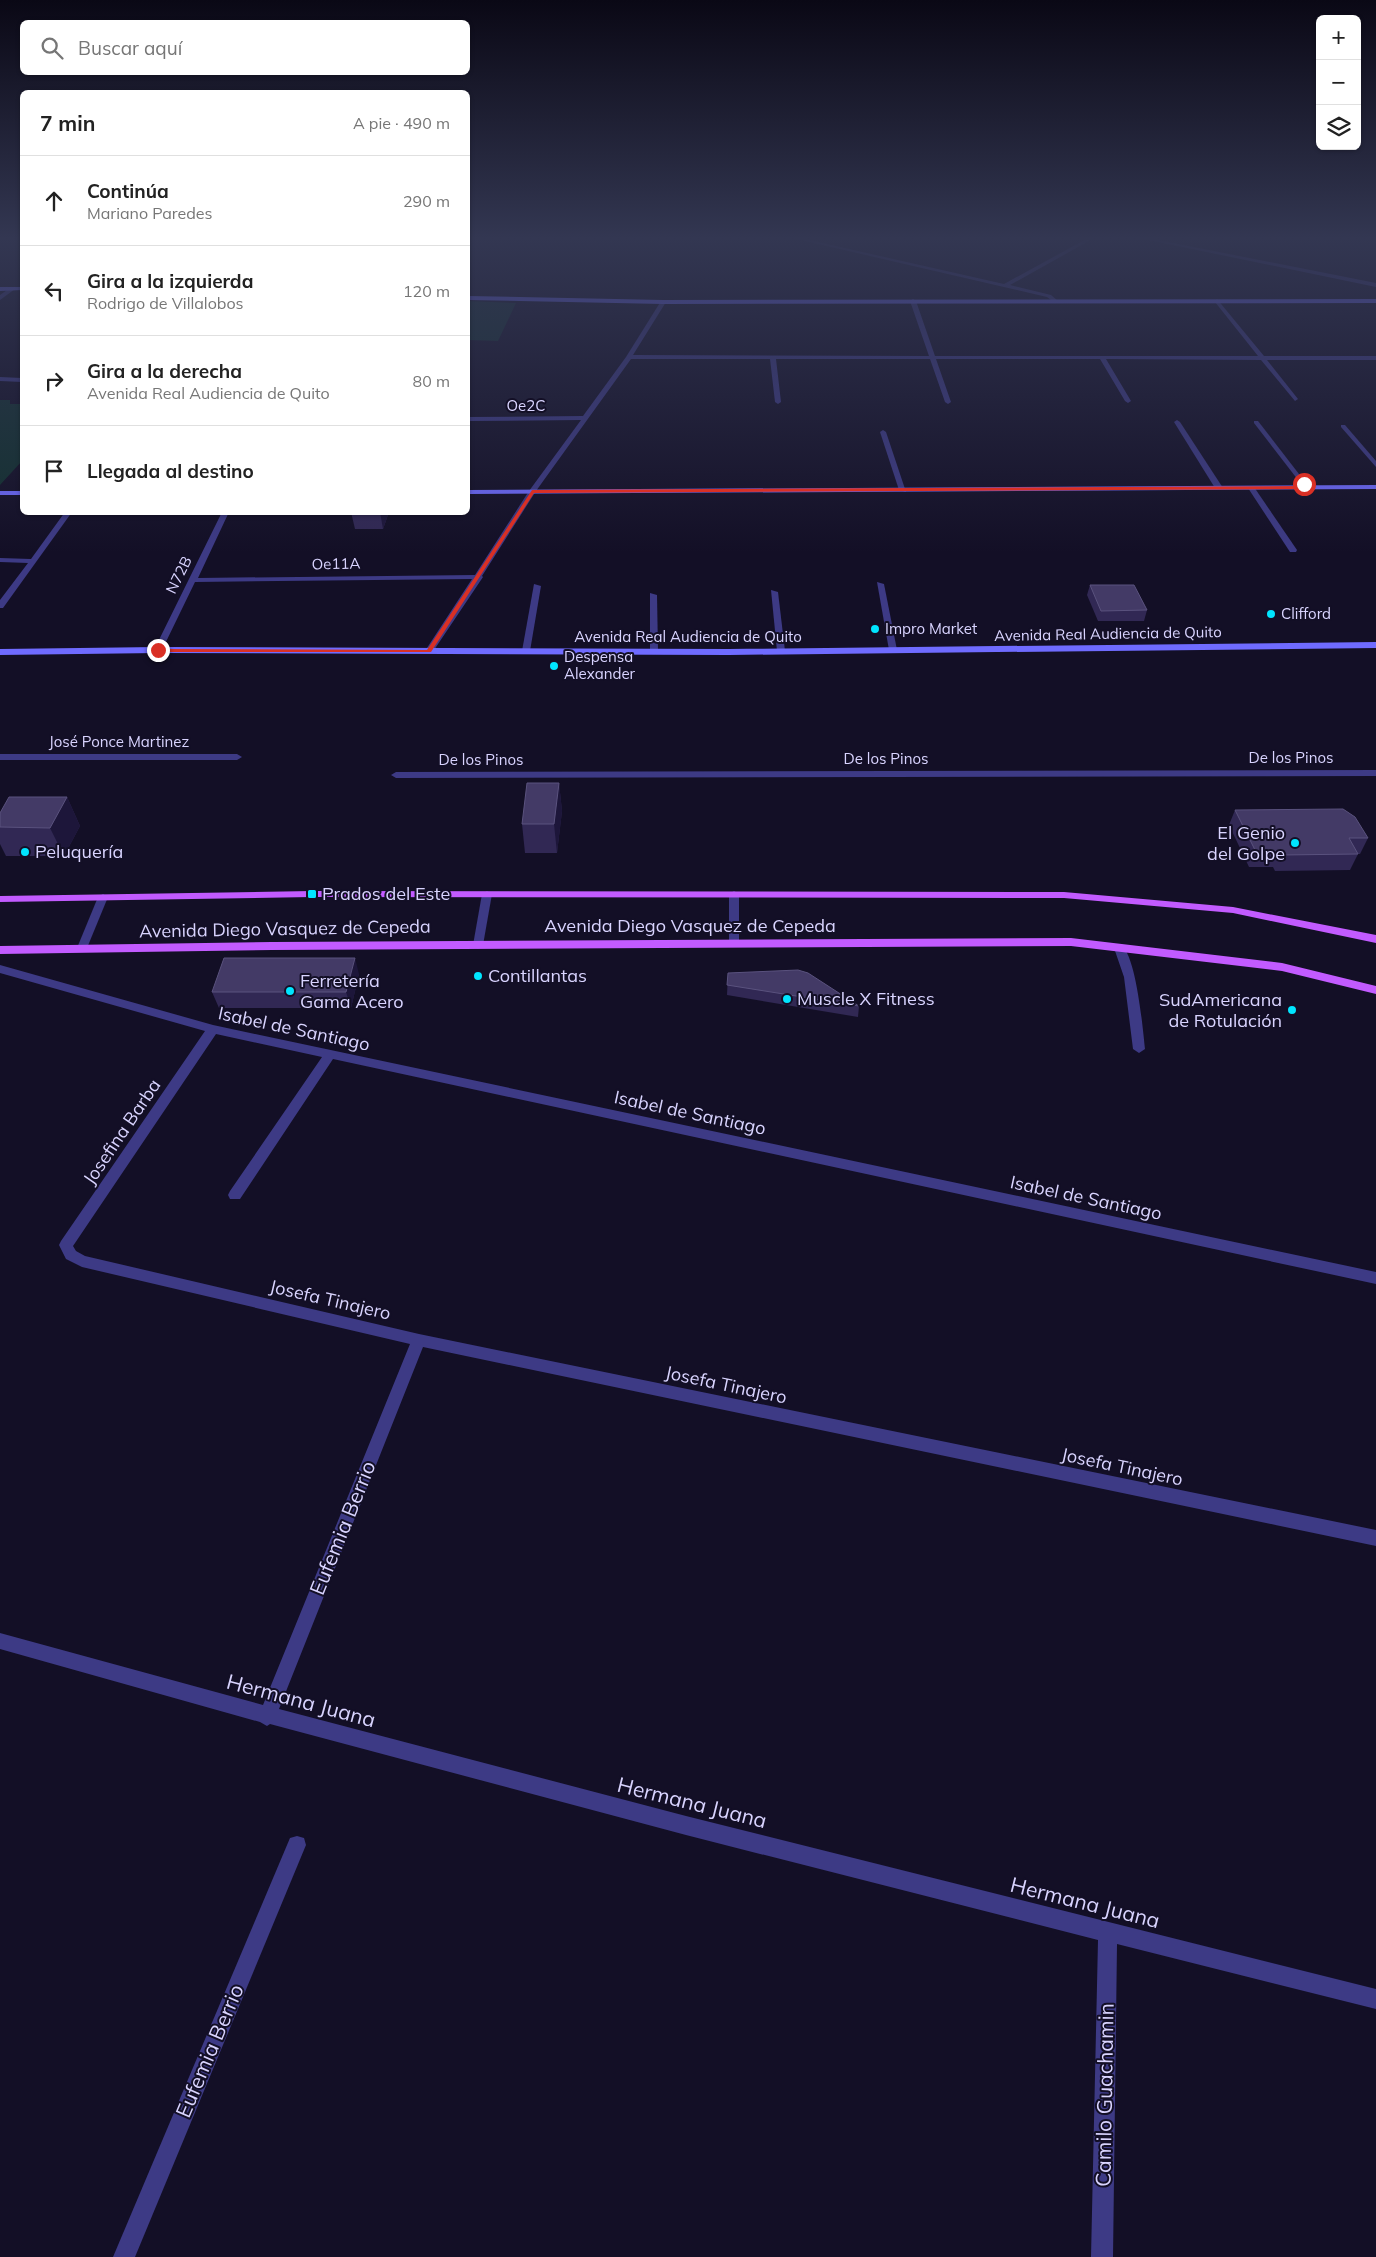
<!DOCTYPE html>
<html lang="es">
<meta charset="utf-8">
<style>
:root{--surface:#fff;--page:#f6f6f6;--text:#222;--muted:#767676;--line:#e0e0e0}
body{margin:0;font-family:Mulish,sans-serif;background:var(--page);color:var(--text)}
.controls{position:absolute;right:15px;top:15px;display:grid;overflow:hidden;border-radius:8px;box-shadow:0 1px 4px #0004}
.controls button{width:45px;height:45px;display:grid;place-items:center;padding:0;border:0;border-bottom:1px solid var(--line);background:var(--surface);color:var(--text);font:25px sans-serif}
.stop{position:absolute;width:15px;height:15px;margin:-11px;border:4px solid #d93025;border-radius:50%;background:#fff}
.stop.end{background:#d93025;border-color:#fff;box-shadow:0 1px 5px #0008}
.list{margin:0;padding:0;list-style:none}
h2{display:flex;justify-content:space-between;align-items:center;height:65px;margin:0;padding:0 20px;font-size:21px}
h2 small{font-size:16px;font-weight:400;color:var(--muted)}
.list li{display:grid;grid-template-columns:32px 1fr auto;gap:15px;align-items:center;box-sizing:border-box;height:90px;padding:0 20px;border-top:1px solid var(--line)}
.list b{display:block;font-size:19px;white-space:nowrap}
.list p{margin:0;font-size:16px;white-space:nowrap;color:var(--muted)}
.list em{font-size:16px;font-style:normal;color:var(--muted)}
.icon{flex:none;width:28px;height:28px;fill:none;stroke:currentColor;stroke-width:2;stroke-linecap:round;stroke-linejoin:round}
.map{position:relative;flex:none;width:1376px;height:2257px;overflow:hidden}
.search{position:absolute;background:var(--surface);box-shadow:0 1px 4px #0004;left:20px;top:20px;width:450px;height:55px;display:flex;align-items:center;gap:12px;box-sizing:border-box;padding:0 18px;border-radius:8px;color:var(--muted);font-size:19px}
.panel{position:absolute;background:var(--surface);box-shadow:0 1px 4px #0004;left:20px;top:90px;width:450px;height:425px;border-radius:8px}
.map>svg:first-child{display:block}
.green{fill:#12302f}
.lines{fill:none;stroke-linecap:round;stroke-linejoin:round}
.lane{fill:#3d3a85;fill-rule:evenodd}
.street{fill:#3d3a85;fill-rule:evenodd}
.secondary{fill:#6f6bff;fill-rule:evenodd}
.primary{fill:#c25bff;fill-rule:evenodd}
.wall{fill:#312854}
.shaded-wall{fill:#1d163a}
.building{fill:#433a66;stroke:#5a527e}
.route{fill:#d93025}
.poi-dot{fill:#00e5ff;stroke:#130f26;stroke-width:2}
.labels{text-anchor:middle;stroke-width:4;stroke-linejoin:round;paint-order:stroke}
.far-street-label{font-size:15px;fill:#d9d4ff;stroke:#130f26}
.far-poi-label{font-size:15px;fill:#d9d4ff;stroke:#130f26;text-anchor:start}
.poi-label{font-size:18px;fill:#d9d4ff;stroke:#130f26;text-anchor:start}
.street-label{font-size:18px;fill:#d9d4ff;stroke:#130f26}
.near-street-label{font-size:21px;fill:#d9d4ff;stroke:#130f26}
</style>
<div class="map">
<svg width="1376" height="2257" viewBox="0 0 1376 2257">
<rect width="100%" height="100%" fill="#130f26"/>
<g class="green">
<polygon points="468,301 516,303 498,341 468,340"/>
<polygon points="0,400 10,400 10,404 22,404 22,461 0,485"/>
</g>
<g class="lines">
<g class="lane">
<polygon points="1177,420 1180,422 1223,488 1221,489 1215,488 1174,422"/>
<polygon points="1250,487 1254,487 1297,550 1296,552 1290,552 1248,488"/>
<path d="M1119,944C1136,949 1143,1031 1145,1049L1139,1053L1133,1049L1124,977L1114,948Z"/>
</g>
<g class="street">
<polygon points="788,237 796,237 1004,284 1090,237 1096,237 1010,285 1051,295 1058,301 1055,303 1047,297"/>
<polygon points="1134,237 1143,237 1376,283 1376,287"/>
<polygon points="10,288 15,289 0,300 0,295"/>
<polygon points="913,299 916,301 935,356 1258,356 1215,302 1217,299 1264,356 1376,356 1376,360 1267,360 1298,399 1295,401 1261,360 1106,359 1131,401 1128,403 1125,401 1100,359 936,359 951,402 948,404 945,402 930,359 776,359 781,402 778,404 775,402 770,359 631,359 536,491 482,576 483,577 432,653 425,651 472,579 195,582 162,650 158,653 154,650 222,512 229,512 198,578 475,575 529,491 581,420 468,421 468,417 583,416 626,357 661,301 666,302 633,355 929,356 910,301"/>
<polygon points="0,377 22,378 22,382 0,381"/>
<polygon points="1254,421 1258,421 1309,487 1309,489 1305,489 1254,423"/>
<polygon points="1341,425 1345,425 1376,461 1376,467 1341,427"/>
<polygon points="883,430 886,432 906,492 899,490 880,432"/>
<polygon points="65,512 72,512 3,608 0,608 0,600 28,563 0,562 0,558 31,559"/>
<polygon points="877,582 884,584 897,650 893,653 889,650"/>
<polygon points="534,584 541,586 530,651 526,654 522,651"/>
<polygon points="771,590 778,592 785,651 781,654 777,651"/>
<polygon points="650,593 657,595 658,651 654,654 650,651"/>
<polygon points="0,754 237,754 242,757 237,760 0,760"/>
<polygon points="1376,770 1376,776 396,778 391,775 396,772"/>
<polygon points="487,891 492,894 483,945 478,949 473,945 482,894"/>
<polygon points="734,891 739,894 739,943 734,947 729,943 729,894"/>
<polygon points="103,894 108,897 87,948 82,952 78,951 77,948 98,897"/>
<polygon points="0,965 213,1025 1376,1272 1376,1284 333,1059 240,1199 230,1199 228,1195 230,1191 322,1057 216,1034 73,1246 76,1251 85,1256 419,1334 1376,1530 1376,1546 423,1347 279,1709 686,1816 1376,1989 1376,2009 1117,1944 1113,2257 1091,2257 1098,1940 686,1835 270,1724 267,1726 260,1722 0,1649 0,1633 263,1705 410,1344 82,1267 66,1259 59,1245 61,1241 205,1031 0,973"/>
<polygon points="297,1836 304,1838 306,1845 135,2257 113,2257 290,1838"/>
</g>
<g class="secondary">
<polygon points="0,287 22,287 22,290 0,291"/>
<polygon points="468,296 663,300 1376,299 1376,303 663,304 468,300"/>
<polygon points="1376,485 1376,489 468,494 468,490"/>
<rect x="0" y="491" width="22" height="4"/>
<polygon points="1376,642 1376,648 729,655 158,653 0,655 0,649 158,647 729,649"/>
</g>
<g class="primary">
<polygon points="312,891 1064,892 1233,907 1376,935 1376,943 1233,913 1064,898 312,897 0,902 0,896"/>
<polygon points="1071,938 1282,963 1376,986 1376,994 1282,971 1071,946 272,950 0,954 0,946 272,942"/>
</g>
</g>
<g class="wall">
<polygon points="351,512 389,512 383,529 355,529"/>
<polygon points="1090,585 1147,610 1144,621 1098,621 1087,595"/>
<polygon points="559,783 562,811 557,853 525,853 522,824"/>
<polygon points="67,797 80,826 64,856 6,856 0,844 0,813"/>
<polygon points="1235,810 1368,838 1360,854 1358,854 1350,870 1275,871 1273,867 1249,867 1229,825"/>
<polygon points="728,973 859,1006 858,1017 727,995"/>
<polygon points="359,974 351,1008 219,1008 212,992"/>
</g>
<g class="shaded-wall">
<polygon points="380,512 389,512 383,529"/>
<polygon points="559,783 562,811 557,853 554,824"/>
<polygon points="67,797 80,826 64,856 50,828"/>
<polygon points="355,958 359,974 351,1008 346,992"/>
</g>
<g class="building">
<polygon points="1090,585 1134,585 1147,610 1101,611"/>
<polygon points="527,783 559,783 554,824 522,824"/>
<polygon points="9,797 67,797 50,828 0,827 0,813"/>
<polygon points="1343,809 1355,817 1368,838 1349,838 1358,854 1282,855 1280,851 1256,852 1235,810"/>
<polygon points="224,958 355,958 346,992 212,992"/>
<polygon points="798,970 808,973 859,1006 727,985 728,973"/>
</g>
<linearGradient id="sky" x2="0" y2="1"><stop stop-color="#0a0815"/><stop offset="0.43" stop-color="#333752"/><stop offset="1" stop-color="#333752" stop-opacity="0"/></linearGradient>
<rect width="1376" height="553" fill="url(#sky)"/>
<polygon class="route" points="1306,483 1309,489 534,493 431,652 158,652 155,650 158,649 427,650 532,490 1304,486 1302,484"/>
<g class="poi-dot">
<circle cx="1271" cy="614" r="5"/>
<circle cx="875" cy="629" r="5"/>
<circle cx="554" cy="666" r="5"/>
<circle cx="1295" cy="843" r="5"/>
<circle cx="25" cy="852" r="5"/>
<rect x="307" y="889" width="10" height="10" rx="2.5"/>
<circle cx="478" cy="976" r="5"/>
<circle cx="290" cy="991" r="5"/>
<circle cx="787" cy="999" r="5"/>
<circle cx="1292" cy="1010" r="5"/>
</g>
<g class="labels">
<g class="far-street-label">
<text x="526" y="411">Oe2C</text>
<text transform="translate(336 564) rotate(-1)" y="5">Oe11A</text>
<text transform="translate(179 575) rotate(-64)" y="5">N72B</text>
<text transform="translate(1108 634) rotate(-1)" y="5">Avenida Real Audiencia de Quito</text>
<text x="688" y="642">Avenida Real Audiencia de Quito</text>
<text x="119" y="747">José Ponce Martinez</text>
<text x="1291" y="763">De los Pinos</text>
<text x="886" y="764">De los Pinos</text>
<text x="481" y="765">De los Pinos</text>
</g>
<g class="far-poi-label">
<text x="1281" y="619">Clifford</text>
<text x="885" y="634">Impro Market</text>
<text x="564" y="662">Despensa<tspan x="564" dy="17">Alexander</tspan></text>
</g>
<g class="poi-label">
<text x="1285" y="839" text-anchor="end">El Genio<tspan x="1285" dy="21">del Golpe</tspan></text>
<text x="35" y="858">Peluquería</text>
<text x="322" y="900">Prados del Este</text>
<text x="488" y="982">Contillantas</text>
<text x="300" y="987">Ferretería<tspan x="300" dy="21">Gama Acero</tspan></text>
<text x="797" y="1005">Muscle X Fitness</text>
<text x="1282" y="1006" text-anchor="end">SudAmericana<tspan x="1282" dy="21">de Rotulación</tspan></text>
</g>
<g class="street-label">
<text x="690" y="932">Avenida Diego Vasquez de Cepeda</text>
<text transform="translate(285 929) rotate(-1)" y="6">Avenida Diego Vasquez de Cepeda</text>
<text transform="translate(294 1029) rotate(12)" y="6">Isabel de Santiago</text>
<text transform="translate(690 1113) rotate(12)" y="6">Isabel de Santiago</text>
<text transform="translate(122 1132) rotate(-56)" y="6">Josefina Barba</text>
<text transform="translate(1086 1198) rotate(12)" y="6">Isabel de Santiago</text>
<text transform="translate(330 1300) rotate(13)" y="6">Josefa Tinajero</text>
<text transform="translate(726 1385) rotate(12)" y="6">Josefa Tinajero</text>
<text transform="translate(1122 1467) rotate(12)" y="6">Josefa Tinajero</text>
</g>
<g class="near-street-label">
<text transform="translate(343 1528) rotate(-68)" y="7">Eufemia Berrio</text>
<text transform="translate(301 1701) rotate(15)" y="7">Hermana Juana</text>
<text transform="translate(692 1803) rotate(14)" y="7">Hermana Juana</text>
<text transform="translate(1085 1903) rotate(14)" y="7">Hermana Juana</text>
<text transform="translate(210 2051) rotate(-67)" y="7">Eufemia Berrio</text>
<text transform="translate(1105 2095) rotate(-89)" y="7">Camilo Guachamin</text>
</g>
</g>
</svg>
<div class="controls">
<button>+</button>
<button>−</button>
<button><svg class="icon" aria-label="layers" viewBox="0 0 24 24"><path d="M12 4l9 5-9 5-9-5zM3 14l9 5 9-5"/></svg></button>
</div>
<div class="stop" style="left:1304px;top:484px"></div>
<div class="stop end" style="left:158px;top:650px"></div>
<div class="search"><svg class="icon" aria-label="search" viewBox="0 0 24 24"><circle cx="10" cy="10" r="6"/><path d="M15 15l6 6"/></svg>Buscar aquí</div>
<section class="panel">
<h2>7 min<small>A pie · 490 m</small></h2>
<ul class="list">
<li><svg class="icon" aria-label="ahead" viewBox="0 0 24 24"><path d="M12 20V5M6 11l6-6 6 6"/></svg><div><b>Continúa</b><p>Mariano Paredes</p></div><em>290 m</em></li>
<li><svg class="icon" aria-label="left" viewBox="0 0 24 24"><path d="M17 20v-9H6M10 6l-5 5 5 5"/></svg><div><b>Gira a la izquierda</b><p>Rodrigo de Villalobos</p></div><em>120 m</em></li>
<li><svg class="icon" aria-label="right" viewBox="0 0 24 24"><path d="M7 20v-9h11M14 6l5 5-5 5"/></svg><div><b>Gira a la derecha</b><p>Avenida Real Audiencia de Quito</p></div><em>80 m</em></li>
<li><svg class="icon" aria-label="arrive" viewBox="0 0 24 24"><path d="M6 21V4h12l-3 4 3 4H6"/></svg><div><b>Llegada al destino</b></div></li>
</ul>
</section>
</div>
